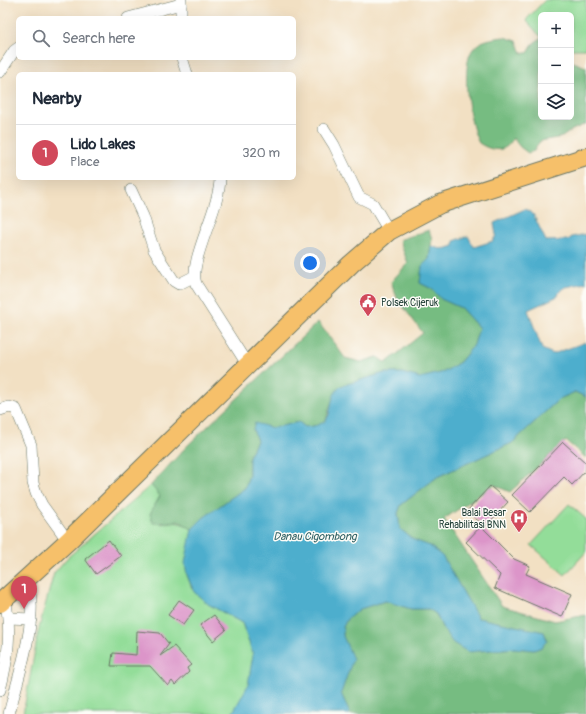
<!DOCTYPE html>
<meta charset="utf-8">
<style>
:root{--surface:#fff;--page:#f2f2f3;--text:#1f2937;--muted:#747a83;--line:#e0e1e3;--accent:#d1495b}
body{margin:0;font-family:Pangolin,sans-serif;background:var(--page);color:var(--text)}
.controls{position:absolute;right:12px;top:12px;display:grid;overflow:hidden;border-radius:6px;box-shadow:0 4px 16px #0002}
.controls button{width:36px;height:36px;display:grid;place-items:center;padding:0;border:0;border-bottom:1px solid var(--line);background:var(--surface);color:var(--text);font:20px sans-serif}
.you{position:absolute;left:310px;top:263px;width:14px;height:14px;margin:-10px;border:3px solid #fff;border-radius:50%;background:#1a73e8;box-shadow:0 0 0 6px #1a73e833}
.badge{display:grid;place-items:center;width:26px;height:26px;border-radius:50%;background:var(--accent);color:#fff;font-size:13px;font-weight:700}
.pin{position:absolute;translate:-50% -33px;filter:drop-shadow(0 1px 2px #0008)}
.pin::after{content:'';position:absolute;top:21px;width:14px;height:12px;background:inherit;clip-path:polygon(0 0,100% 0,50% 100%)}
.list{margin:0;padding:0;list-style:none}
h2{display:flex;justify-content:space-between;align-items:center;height:52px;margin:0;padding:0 16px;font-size:17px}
h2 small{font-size:13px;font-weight:400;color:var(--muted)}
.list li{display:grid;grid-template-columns:26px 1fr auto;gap:12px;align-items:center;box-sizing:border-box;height:56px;padding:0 16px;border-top:1px solid var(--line)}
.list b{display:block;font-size:15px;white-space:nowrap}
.list p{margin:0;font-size:13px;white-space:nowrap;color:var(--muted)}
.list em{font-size:13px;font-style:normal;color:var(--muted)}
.icon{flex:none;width:22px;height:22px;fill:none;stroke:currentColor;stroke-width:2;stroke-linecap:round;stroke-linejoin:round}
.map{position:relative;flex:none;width:586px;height:714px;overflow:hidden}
.search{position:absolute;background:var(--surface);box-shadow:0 4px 16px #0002;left:16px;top:16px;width:280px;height:44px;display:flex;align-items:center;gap:10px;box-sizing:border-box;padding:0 14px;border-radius:6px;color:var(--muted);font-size:15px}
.panel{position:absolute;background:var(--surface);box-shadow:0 4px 16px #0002;left:16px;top:72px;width:280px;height:108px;border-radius:6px}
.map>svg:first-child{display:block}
.green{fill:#93dd99;stroke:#598d66}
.forest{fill:#76bc81;stroke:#4a7c5a}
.water{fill:#4eaecd;stroke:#367680}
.building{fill:#dc95c9}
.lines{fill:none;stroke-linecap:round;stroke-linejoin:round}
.minor-casing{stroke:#697666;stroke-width:12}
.trunk-casing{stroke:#697666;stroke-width:20}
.minor{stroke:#fff;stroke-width:11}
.trunk{stroke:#f6c06b;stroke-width:18}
.labels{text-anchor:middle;stroke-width:3;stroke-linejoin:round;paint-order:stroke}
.poi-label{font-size:10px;fill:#1f3d34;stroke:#fdfcf7;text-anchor:start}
.water-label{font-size:11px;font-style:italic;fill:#2d5f62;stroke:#fdfcf7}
</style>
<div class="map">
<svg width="586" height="714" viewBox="0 0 586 714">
<rect width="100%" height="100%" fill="#fdfcf7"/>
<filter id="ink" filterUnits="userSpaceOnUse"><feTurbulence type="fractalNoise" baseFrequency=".025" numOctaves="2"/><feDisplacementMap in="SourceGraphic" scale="8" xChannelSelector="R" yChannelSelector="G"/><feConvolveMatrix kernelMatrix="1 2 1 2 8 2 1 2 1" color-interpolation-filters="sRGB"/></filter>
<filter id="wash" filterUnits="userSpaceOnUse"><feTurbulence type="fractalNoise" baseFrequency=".012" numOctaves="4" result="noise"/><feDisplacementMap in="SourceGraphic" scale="16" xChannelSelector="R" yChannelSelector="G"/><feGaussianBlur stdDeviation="0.9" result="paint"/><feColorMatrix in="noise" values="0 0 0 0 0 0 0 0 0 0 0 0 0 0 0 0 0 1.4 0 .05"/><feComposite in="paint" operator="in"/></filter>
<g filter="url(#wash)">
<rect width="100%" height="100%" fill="#f2e0c3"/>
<g class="green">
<polygon points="545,0 586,0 586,49 571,49 571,15 541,15 541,37 526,20"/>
<path d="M151,485L160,496L150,514L162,524C175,521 181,522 192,529L187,575L192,589L208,604L242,623L253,654L249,685L232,714H23L39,628L54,573L67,558Z"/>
<polygon points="569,504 586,519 586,552 565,575 531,545"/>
</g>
<g class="forest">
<path d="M504,37L517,41L522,53H528L534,43L541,38V117H571V59L573,62L586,67V124L572,130L562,137L540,141L534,151L528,153L520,147L513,138C506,154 491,151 479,143C469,126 460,65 473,49C479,40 494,38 504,37Z"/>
<path d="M429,230L432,239L431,246L429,259L422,266L420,283L432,289L441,299L461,308L479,328L474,345L460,362L444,372L420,378L402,373H384L341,386C339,390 335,395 333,399C324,418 332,425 305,427L299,422L273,428L253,429L257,441L249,456V475L245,488L203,518L192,529C188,527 184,523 180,522C173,520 163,524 153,523L150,514L160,496L151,485L187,446L318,322L345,358L361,362L377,357L386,363L423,333L398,300L391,282L408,263L399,240Z"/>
<polygon points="575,392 586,397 586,458 566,441 510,492 494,485 444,519 502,606 555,621 586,615 586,714 350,714 341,693 352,659 343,636 343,627 347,619 360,609 385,601 411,609 429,609 436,614 443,629 468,652 514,648 534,650 542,647 547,640 544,632 478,618 443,557 430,546 414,540 400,529 398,513 401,505 437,477 512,443 559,399"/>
</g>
<path class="water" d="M525,209L533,214L546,241L568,240L572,237L586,234V283L566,287L559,292L558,296L528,310L542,349L553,354L586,342V397L575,392L559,399L512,443L437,477L401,505L398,513L400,529L414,540L430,546L443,557L478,618L544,632L547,640L542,647L534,650L514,648L468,652L453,643L443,629L436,614L429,609H411L385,601L360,609L347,619L343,627V636L353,659L341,693L350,714H232L248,685L253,654L242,623L208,604L194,592L187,575L185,563L192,529L203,518L245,488L249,475V457L257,441L253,429L255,423L273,428L299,422L305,427C342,425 322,402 341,386L384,373H402L420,378L444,372L460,362L474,345L479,328L461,308L441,299L432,289L420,283L422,266L429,259L431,246C440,250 445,249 454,246V241L468,236L474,247L493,241L496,235L494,223Z"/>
<g id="blocks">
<g class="building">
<polygon points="563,442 586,463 586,470 572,485 564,477 530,512 512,495"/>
<polygon points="490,486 508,502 485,527 467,511"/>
<polygon points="481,526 514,559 530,566 526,574 572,594 562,617 495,588 500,575 466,542"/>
<polygon points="109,540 121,556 96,574 85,559"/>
<polygon points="179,600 194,610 183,625 168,615"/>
<polygon points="214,615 226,630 213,641 200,625"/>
<polygon points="137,631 160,633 169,644 160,656 174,646 191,665 187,668 189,672 175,685 172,681 168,686 150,666 111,666 113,653 136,655"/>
</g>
</g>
</g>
<g filter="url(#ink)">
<use href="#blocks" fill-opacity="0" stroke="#697666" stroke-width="1"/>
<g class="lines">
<defs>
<g id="minor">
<polyline points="128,18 181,4"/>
<polyline points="181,18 181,0"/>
<polyline points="182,58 187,74"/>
<polyline points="0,72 14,51 18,48"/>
<polyline points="324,129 334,145 359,197 373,204 389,231"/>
<path d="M220,178C220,209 188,261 196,284L247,364"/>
<polyline points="131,190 143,216 154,250 174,281 179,284 193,277"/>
<polyline points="0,410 9,407 16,409 31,445 33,483 36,493 42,505 68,541"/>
<polyline points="9,618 31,619"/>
<path d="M0,690C8,659 12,630 5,599"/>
<path d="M9,714C17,680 42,610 26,580"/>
</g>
<polyline id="trunk" points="0,603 68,541 351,264 389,231 440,204 586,157"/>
</defs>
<use href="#minor" class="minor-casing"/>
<use href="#trunk" class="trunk-casing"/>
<use href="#minor" class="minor"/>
<use href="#trunk" class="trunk"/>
</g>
</g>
<defs>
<symbol id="civic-pin" viewBox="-11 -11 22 30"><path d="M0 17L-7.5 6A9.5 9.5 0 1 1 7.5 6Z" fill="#d1495b" stroke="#fdfcf7"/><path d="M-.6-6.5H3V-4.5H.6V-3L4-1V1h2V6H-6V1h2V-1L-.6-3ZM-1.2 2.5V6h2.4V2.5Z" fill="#fff"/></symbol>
<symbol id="hospital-pin" viewBox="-11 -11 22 30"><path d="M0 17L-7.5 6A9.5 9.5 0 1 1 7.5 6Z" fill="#d1495b" stroke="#fdfcf7"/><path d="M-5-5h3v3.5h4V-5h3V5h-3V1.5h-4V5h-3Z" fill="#fff"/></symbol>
</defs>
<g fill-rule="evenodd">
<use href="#civic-pin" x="358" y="292" width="20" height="27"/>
<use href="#hospital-pin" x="509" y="508" width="20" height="27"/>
</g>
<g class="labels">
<g class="poi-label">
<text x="381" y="306">Polsek Cijeruk</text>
<text x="506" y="516" text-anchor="end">Balai Besar<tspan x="506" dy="12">Rehabilitasi BNN</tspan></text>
</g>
<g class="water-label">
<text x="315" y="540">Danau Cigombong</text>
</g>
</g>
</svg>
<div class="controls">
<button>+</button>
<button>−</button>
<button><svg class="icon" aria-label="layers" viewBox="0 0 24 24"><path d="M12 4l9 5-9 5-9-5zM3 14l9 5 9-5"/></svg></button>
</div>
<div class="you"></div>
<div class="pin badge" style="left:24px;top:609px">1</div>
<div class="search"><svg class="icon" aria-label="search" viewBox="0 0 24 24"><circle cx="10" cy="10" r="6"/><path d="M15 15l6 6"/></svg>Search here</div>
<section class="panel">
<h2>Nearby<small></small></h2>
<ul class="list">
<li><span class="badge">1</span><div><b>Lido Lakes</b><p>Place</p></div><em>320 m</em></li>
</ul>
</section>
</div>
